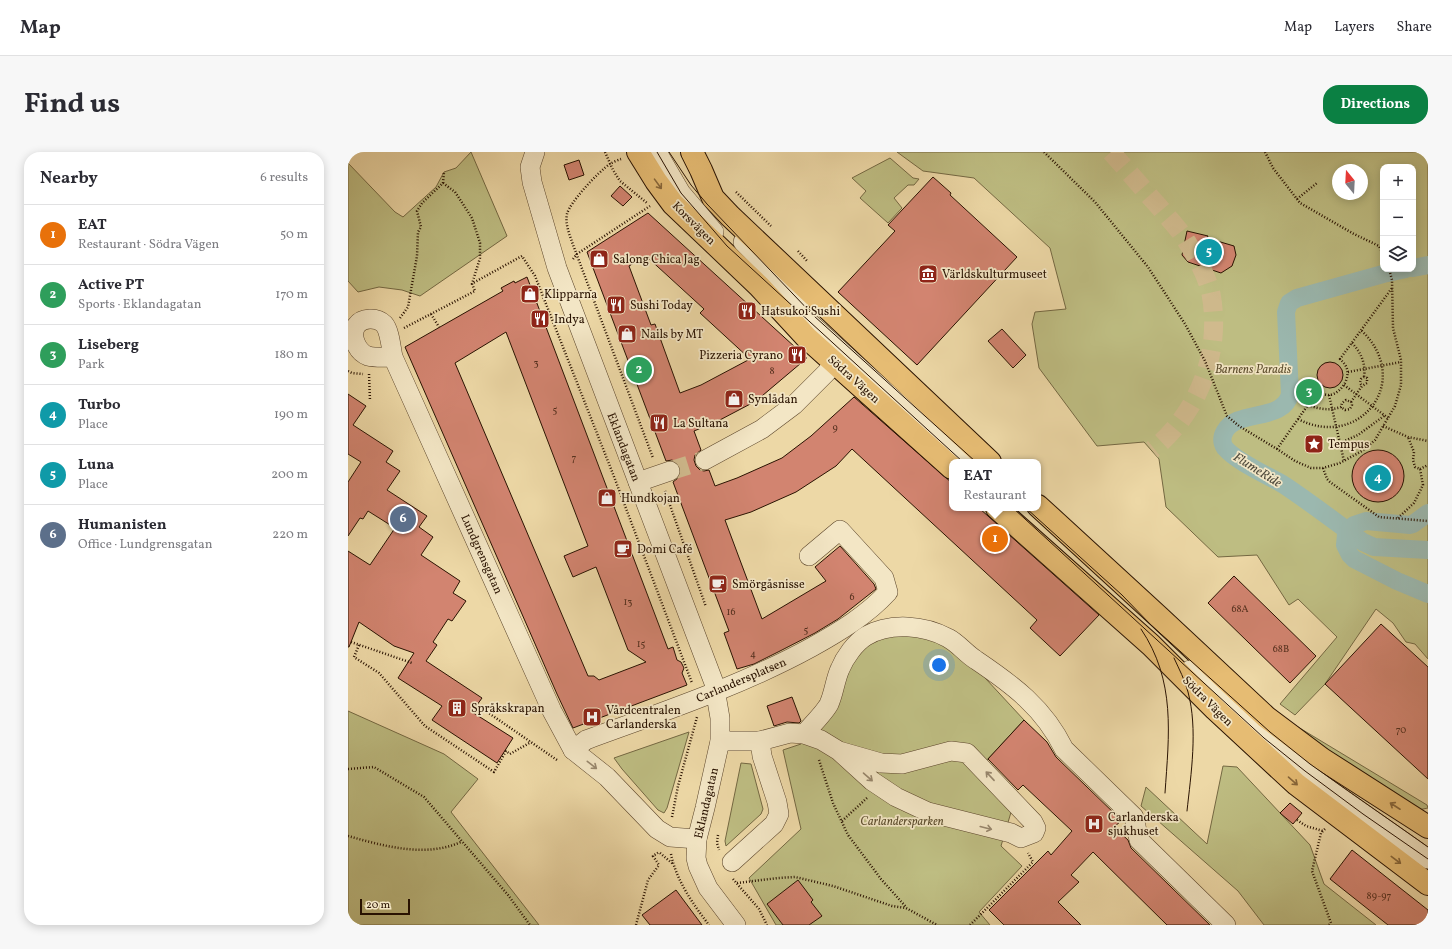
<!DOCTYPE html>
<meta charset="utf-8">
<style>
:root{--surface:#fff;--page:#f7f7f7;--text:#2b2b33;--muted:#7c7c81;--line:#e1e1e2;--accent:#0b8043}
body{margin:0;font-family:Vollkorn,serif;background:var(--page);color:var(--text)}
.controls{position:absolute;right:12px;top:12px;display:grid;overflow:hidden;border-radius:8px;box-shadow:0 2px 10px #0003}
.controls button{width:36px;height:36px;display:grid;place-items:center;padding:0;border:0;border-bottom:1px solid var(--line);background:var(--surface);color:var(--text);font:20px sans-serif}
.compass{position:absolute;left:984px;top:12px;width:36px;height:36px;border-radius:50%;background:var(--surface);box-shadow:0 2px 10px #0003;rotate:342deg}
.scale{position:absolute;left:12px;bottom:10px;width:50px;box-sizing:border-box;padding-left:4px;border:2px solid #291201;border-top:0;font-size:11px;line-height:14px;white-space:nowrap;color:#291201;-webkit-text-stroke:3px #f3e6c5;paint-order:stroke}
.you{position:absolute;left:591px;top:513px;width:14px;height:14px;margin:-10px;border:3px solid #fff;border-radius:50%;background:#1a73e8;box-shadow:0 0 0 6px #1a73e833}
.badge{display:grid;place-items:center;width:26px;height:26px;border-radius:50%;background:var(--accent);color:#fff;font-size:13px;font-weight:700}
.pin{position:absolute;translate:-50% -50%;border:2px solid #fff;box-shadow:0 1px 4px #0006}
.popup{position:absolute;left:601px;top:307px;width:92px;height:52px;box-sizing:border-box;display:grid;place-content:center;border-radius:8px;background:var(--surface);filter:drop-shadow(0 1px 3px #0005);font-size:13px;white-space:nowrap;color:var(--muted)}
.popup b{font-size:15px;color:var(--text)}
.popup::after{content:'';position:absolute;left:50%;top:100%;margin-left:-8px;border:8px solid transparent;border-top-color:var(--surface)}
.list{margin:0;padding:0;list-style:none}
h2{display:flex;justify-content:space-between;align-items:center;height:52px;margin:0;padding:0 16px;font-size:17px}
h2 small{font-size:13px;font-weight:400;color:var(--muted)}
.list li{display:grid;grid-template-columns:26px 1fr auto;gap:12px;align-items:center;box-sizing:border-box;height:60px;padding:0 16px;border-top:1px solid var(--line)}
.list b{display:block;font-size:15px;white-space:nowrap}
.list p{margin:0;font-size:13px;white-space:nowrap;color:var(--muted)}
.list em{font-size:13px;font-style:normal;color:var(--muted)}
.icon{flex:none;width:22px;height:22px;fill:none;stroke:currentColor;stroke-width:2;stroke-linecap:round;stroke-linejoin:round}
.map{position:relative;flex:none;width:1080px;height:773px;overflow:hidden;border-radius:16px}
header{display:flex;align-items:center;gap:24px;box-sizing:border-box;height:56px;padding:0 20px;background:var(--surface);border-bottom:1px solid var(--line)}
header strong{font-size:19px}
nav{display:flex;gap:22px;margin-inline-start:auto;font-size:14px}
.intro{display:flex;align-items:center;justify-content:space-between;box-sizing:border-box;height:96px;padding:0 24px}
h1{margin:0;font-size:28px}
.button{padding:10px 18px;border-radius:16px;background:var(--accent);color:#fff;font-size:14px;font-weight:700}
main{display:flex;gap:24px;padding:0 24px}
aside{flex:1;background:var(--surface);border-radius:16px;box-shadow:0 2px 10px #0003}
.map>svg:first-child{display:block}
.green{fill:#bebd82;stroke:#746842;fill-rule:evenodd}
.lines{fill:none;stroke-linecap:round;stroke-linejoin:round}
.canal{stroke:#9bb8af;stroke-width:18}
.building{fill:#d28470;stroke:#291201;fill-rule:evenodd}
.minor-tunnel{stroke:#d0ba8d;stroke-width:19;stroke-dasharray:19 10;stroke-linecap:butt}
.minor-casing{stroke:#5a442a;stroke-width:20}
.major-casing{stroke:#291201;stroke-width:24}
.path{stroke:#291201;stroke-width:2.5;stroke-dasharray:1 2;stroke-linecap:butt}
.minor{stroke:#f3e6c5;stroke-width:19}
.major{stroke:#e6bc73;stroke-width:22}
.tram{stroke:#291201;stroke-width:1}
.oneway{stroke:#88673a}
.oneway2{stroke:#98876d}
.labels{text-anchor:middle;stroke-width:3.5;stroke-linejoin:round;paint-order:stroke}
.number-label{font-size:10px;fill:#532e1d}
.street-label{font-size:12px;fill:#291201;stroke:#f3e6c5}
.poi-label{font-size:12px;fill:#291201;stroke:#f3e6c5;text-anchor:start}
.park-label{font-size:12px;font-style:italic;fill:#5d4e2e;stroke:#f3e6c5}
.water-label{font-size:13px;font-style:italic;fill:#514c3e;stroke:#f3e6c5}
</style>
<header>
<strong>Map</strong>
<nav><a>Map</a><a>Layers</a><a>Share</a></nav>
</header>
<div class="intro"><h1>Find us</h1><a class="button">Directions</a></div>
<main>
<aside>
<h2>Nearby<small>6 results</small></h2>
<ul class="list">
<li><span class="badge" style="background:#e8710a">1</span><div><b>EAT</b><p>Restaurant · Södra Vägen</p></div><em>50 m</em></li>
<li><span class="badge" style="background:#2e9e5b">2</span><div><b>Active PT</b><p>Sports · Eklandagatan</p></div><em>170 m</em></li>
<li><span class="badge" style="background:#2e9e5b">3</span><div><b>Liseberg</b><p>Park</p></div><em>180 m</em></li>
<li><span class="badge" style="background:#0f9aa8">4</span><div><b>Turbo</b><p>Place</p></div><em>190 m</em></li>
<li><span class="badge" style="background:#0f9aa8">5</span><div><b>Luna</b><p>Place</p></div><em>200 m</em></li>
<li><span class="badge" style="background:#5c6f8a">6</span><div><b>Humanisten</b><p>Office · Lundgrensgatan</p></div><em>220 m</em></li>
</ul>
</aside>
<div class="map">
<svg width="1080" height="773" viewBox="0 0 1080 773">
<rect width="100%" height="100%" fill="#edd8a6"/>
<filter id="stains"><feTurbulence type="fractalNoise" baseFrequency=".005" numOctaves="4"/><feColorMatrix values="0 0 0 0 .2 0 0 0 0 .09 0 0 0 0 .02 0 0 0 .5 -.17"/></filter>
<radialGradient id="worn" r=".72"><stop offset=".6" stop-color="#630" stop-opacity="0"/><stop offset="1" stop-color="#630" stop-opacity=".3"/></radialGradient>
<g class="green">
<polygon points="123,0 159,84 72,144 54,138 31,135 10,140 0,129 0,11 47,60 55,65 88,35 96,20 108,16"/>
<path d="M549,0H1080V507L1067,492L1058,490L1045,471L1028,457L977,532L947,563L932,552L989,485L950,447L941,453L909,403L870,405L818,355L811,307L796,290L749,294L691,216L684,172L687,160L718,157L702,96L626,26L575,19ZM1035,15H1065V117H1035ZM990,18H1014V42H990Z"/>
<polygon points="542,6 565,26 571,27 566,33 560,33 546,46 554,56 540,71 512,46 518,39 504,26"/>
<polygon points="538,476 600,486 676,568 637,610 669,640 653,694 674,714 631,760 642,773 428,773 401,726 453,677 435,598 453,592 492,517"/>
<polygon points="0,559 96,602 130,627 103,660 191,773 0,773"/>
<polygon points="945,572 1079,653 1080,656 1070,658 941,573"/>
<polygon points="341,580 319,656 316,661 310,658 274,617 266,606"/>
<polygon points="393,611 403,612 415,657 413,662 378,694 377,689"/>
<polygon points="875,614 889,615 962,693 976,732 1028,773 916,773 890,739 793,654 798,635 859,692"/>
</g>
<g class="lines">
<g class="canal">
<polyline points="1065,116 1080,113"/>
<path d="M1058,117L1035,122L949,146L941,151L938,160L942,242C936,270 889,257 877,279C874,284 873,290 877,296C889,310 919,323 936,333C963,351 989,371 1015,390L1026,395L1080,398"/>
<polyline points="1080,361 1065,372 1062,373 1018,369 1006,373 998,382 997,393 1002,403 1006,407 1049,429 1080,442"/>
</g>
</g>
<g class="building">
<polygon points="231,8 236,23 221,28 216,13"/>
<polygon points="585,25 603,41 602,43 669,105 569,213 490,140 547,79 540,73"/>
<polygon points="272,34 284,45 275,54 263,44"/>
<path d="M300,61L459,206L408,249L368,270L346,279L353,298L347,303L346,308L348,314L352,318L356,319L361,318L367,334L389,326L434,306L463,284L506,245L604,331V356H631L751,463L712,504L682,476L689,468L504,297L488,314L448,340L403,360L377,368L414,467L478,429L467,415L492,394L526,432L528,437L490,467L467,481L432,499L406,512L389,517L376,481L381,479L325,330L330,326L333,321L332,315L329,311L324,308L318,309L239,100ZM298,104L356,157L352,161L402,207L353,233L332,241L307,172L303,173L281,114Z"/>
<polygon points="839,79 860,84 859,86 886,94 888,103 884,114 873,121 840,110 834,103"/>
<path d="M179,125L320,497L325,495L329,508L333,510L336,516L334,521L339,533L225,576L209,542L57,195L155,139L153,136L166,129L167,131ZM158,180L240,394L216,404L225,425L248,415L280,498L298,510L251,528L246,524H240L107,211Z"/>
<polygon points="654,177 678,203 665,216 640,189"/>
<circle cx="982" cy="223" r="13"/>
<polygon points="0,242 18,254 5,273 45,299 38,310 52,319 39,338 79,364 71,375 85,385 73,403 112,429 105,441 118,449 104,469 100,467 85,490 89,493 78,509 134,546 124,560 165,586 149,611 84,568 94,554 50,526 66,501 46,494 11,470 1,495 0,495 0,399 22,413 47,376 20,359 15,367 12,366 0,384 0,330 13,310 0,302"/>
<circle cx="1030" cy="324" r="26"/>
<polygon points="886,424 968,504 942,531 860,451"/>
<polygon points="1033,472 1080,515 1080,627 977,532"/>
<polygon points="444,545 453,569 451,571 439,570 426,574 419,554"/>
<polygon points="676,568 699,590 708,605 769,664 773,669 766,675 780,688 783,696 862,773 819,773 745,700 723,723 731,730 710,750 733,773 656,773 641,758 700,699 703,703 724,679 675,633 670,638 640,607"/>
<polygon points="942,651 954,661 945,672 932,661"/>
<polygon points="1004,698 1080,758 1080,773 1040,773 982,727"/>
<polygon points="450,728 465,748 463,750 474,764 461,773 435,773 419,752"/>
<polygon points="328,738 354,773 302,773 294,763"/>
</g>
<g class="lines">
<g class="minor-tunnel">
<path d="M763,0C780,19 796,38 813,57C822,68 832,78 839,90C849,106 859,124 863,142C874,201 850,262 804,298"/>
<polyline points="322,319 357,308"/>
</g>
<defs>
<g id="minor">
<polyline points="187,0 182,15 184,30 209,116 366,531 372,566 372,589 357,656 349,687 348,706 350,714 360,736 388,773"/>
<polyline points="309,0 333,41 366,80"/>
<polyline points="395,90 452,148"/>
<polyline points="431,143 615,310"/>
<path d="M45,205C43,196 42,179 36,172C29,165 14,165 8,174C2,184 9,200 20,204C28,206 38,205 45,205L204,559L225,598"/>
<polyline points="357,308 414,277 446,253 478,221 487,210"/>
<polyline points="290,330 322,319"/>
<path d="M842,518C879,552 916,587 956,619C996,650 1039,677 1080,707"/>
<path d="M456,582C463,574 477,560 481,552C486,541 487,528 492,517C497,505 507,491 518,484C542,470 576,473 600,486C610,491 618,502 628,508C665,533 696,556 716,597L786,665L791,688L878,773"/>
<polyline points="372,589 412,589 414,604 429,650 431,662 426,672 384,710"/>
<polyline points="412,589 442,581 456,582 473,588 491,599 524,629 548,645 580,660 663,681 673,686 686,681 688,676 685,670 619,601 603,599 554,612 533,611 491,599"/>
<path d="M349,687L322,685L309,677L259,625L225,598L238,588C314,560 393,534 464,495C491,480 519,463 540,440L536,426L492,378L461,404"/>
</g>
<g id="major">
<polyline points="290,0 308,29 325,52 411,134 459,186 604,316"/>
<polyline points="344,0 353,18 365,46 382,64 642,310"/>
<polyline points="690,354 811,465 918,565 974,607 1080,675"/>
<polyline points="649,356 803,493 867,557 948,632 1080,732"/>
</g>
</defs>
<use href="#minor" class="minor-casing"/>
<use href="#major" class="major-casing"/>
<g class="path">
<polyline points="257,0 265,18 272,29 299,51"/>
<polyline points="696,0 747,50 800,115 837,172 857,209 879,264 891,274 929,297 947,309 963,316 975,316 992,311 1014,299 1027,288 1047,254 1053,233 1053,208 1045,176 1044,128 1041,117"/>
<polyline points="917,0 925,16 952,51 1006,82 1031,94 1035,102"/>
<path d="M273,7C270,8 265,10 262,12C251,19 222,50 219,62C217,71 221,81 224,90L305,306"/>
<polyline points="95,31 107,40 124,66 132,91 132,106 124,132"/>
<polyline points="388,40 423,74"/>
<polyline points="949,47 969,31"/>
<polyline points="450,99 460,110"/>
<polyline points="225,107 229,102 302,54"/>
<polyline points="83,162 91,175"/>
<polyline points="52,166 60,155 69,104 70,80 73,75 69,59 74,51 95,31 96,20"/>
<polyline points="56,176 127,139 124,132 125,131 174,104 187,124 265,322 344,531"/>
<path d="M1004,191C1013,200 1018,212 1016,225"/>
<polyline points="0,219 4,221 15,222"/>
<polyline points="1000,220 1053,210"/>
<polyline points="21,222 22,249"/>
<polyline points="996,233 1040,266"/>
<polyline points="981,243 996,309"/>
<polyline points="1003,250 1014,234 1012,231 1013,227 1016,225 1019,226 1019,231 1014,234"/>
<path d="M960,253C971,257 981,259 993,255L994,251L998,248L1003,250L1004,253L1002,257L997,258L993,255"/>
<path d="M950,267C1011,299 1067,229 1013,178"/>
<polyline points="1035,274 1060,285 1080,289"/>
<polyline points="992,291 1010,283 1036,264"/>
<path d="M929,297L969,240C973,241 977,243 981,243C992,242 1002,228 999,217C998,213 995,210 992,207L1044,136"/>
<polyline points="975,316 979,327 982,330 1031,365 1080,369"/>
<polyline points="1072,317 1080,313"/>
<polyline points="317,339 358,455"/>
<polyline points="1050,366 1066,351 1075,333 1072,317 1067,315 1065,308 1066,300 1060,285"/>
<polyline points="3,490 64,511"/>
<polyline points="11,493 6,505 31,521 77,574 146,620 158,599 162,602 183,590"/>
<polyline points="129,553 209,608"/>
<polyline points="471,608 485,651 500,683 533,727 558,755"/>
<polyline points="0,617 26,615 76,645 160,743 182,773"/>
<polyline points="324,665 330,634 349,565"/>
<polyline points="949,668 958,674 975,679"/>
<polyline points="494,669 519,646"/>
<polyline points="977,677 973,681 964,719 983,771 981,773"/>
<polyline points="370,683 369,691 371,698"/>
<path d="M0,684C36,694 77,706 113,690"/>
<polyline points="312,701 325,712"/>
<path d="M323,702C328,728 345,752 361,773"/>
<polyline points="385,727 411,757 419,773"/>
<polyline points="389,731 430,726 447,725 485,734 544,754 558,756 589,773"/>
<polyline points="288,773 300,728 311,713 305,704 311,700"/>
<polyline points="622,773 685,710 680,701"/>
</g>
<use href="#minor" class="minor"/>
<use href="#major" class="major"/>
<g class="tram">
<polyline points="309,0 333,41 379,94 615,310"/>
<polyline points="321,0 343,33 359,52 466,164 628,310"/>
<polyline points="665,356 916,586 957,619 1015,662 1080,707"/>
<polyline points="678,356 774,443 803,473 922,580 962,612 1080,695"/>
<path d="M793,477C828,529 821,582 817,641"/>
<path d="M826,506C831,517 837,528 840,540C850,577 843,622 839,659"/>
</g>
</g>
<defs><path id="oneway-shaft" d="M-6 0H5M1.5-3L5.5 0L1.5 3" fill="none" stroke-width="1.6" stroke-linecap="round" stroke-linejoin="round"/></defs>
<g class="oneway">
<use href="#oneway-shaft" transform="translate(310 32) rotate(54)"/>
<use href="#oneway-shaft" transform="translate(945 629) rotate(41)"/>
<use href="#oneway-shaft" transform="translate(1047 654) rotate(-147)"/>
<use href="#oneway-shaft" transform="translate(1048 708) rotate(37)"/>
</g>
<g class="oneway2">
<use href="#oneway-shaft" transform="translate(244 613) rotate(38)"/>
<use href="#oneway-shaft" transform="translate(642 624) rotate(-133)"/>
<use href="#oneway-shaft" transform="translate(520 625) rotate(41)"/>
<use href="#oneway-shaft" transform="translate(638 676) rotate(14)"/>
</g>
<defs>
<symbol id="shop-square" viewBox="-11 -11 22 22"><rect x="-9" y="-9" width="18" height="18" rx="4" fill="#8f2418" stroke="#f3e6c5"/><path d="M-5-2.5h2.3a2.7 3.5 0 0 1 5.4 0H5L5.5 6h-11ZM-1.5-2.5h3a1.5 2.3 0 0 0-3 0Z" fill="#fff"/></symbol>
<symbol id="museum-square" viewBox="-11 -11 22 22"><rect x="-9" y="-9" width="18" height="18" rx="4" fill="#8f2418" stroke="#f3e6c5"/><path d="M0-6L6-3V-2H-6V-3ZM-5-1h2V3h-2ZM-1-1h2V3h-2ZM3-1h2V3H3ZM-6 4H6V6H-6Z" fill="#fff"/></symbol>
<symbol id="restaurant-square" viewBox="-11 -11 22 22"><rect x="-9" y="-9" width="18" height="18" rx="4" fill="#8f2418" stroke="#f3e6c5"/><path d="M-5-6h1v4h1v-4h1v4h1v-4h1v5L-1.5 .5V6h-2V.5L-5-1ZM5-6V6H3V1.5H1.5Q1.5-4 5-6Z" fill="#fff"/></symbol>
<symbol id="sight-square" viewBox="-11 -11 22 22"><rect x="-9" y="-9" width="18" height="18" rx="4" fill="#8f2418" stroke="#f3e6c5"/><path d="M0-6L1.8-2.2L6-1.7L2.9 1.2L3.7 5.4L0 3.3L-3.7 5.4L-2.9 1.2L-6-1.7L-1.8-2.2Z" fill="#fff"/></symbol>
<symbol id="cafe-square" viewBox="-11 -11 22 22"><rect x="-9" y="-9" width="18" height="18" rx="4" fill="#8f2418" stroke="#f3e6c5"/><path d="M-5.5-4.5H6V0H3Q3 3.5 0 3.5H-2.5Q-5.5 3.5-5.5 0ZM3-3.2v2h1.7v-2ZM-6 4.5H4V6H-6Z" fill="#fff"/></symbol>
<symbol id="building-square" viewBox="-11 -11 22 22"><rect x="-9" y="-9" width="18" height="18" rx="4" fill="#8f2418" stroke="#f3e6c5"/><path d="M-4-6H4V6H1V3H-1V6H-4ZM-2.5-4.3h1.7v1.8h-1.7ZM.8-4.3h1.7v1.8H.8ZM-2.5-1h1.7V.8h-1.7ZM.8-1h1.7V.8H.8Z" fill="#fff"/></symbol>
<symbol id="hospital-square" viewBox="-11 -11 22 22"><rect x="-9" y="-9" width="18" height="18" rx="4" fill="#8f2418" stroke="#f3e6c5"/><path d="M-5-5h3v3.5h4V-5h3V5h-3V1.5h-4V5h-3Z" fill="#fff"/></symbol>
</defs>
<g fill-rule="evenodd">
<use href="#shop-square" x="240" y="96" width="22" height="22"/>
<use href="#museum-square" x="569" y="111" width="22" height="22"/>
<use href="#shop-square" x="171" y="131" width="22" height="22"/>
<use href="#restaurant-square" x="257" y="142" width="22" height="22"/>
<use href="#restaurant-square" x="388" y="148" width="22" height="22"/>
<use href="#restaurant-square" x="181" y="156" width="22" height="22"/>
<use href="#shop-square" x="268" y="171" width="22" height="22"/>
<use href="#restaurant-square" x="438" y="192" width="22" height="22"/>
<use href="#shop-square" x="375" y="236" width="22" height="22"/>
<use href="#restaurant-square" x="300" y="260" width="22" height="22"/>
<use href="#sight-square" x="955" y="281" width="22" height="22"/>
<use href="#shop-square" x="248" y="335" width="22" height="22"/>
<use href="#cafe-square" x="264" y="386" width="22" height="22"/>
<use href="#cafe-square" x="359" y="421" width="22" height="22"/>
<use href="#building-square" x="98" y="545" width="22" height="22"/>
<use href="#hospital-square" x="233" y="554" width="22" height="22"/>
<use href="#hospital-square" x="735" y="661" width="22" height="22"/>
</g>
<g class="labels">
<g class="number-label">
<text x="188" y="214">3</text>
<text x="424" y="222">8</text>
<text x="207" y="261">5</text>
<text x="487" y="279">9</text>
<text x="226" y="309">7</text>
<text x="504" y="448">6</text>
<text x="280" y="453">13</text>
<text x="892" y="460">68A</text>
<text x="383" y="463">16</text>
<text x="458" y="481">5</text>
<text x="293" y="495">15</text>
<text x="933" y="500">68B</text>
<text x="405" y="505">4</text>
<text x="1053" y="581">70</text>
<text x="1031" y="747">89-97</text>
</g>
<g class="street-label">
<text transform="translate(346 71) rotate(45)" y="4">Korsvägen</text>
<text transform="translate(506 227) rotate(42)" y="4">Södra Vägen</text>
<text transform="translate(276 295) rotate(69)" y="4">Eklandagatan</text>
<text transform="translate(134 402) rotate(66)" y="4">Lundgrensgatan</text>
<text transform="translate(393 528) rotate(-23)" y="4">Carlandersplatsen</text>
<text transform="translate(860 549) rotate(45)" y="4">Södra Vägen</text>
<text transform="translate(358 651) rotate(-77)" y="4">Eklandagatan</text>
</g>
<g class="poi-label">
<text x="265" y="111">Salong Chica Jag</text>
<text x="594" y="126">Världskulturmuseet</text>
<text x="196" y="146">Klipparna</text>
<text x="282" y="157">Sushi Today</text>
<text x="413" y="163">Hatsukoi Sushi</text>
<text x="206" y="171">Indya</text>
<text x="293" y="186">Nails by MT</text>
<text x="435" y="207" text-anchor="end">Pizzeria Cyrano</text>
<text x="400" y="251">Synlådan</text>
<text x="325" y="275">La Sultana</text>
<text x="980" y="296">Tempus</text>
<text x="273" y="350">Hundkojan</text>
<text x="289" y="401">Domi Café</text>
<text x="384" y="436">Smörgåsnisse</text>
<text x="123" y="560">Språkskrapan</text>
<text x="258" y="562">Vårdcentralen<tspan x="258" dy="14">Carlanderska</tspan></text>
<text x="760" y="669">Carlanderska<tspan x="760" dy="14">sjukhuset</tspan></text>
</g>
<g class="park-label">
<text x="905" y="221">Barnens Paradis</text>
<text x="554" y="673">Carlandersparken</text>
</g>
<g class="water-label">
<text transform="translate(910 317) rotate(32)" y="5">FlumeRide</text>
</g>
</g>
<rect width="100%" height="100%" filter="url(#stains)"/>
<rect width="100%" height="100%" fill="url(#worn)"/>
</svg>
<div class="controls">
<button>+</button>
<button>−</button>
<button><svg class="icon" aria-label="layers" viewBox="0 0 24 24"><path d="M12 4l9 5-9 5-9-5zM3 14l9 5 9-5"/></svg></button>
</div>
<svg class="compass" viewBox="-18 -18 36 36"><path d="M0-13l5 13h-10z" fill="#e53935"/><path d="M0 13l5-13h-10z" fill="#7c7c81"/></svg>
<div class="scale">20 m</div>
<div class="you"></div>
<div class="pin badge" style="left:647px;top:387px;background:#e8710a">1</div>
<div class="popup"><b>EAT</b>Restaurant</div>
<div class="pin badge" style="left:291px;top:218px;background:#2e9e5b">2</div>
<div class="pin badge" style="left:961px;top:240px;background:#2e9e5b">3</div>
<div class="pin badge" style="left:1030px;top:326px;background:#0f9aa8">4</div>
<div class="pin badge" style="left:861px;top:100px;background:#0f9aa8">5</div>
<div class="pin badge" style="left:55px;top:367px;background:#5c6f8a">6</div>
</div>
</main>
